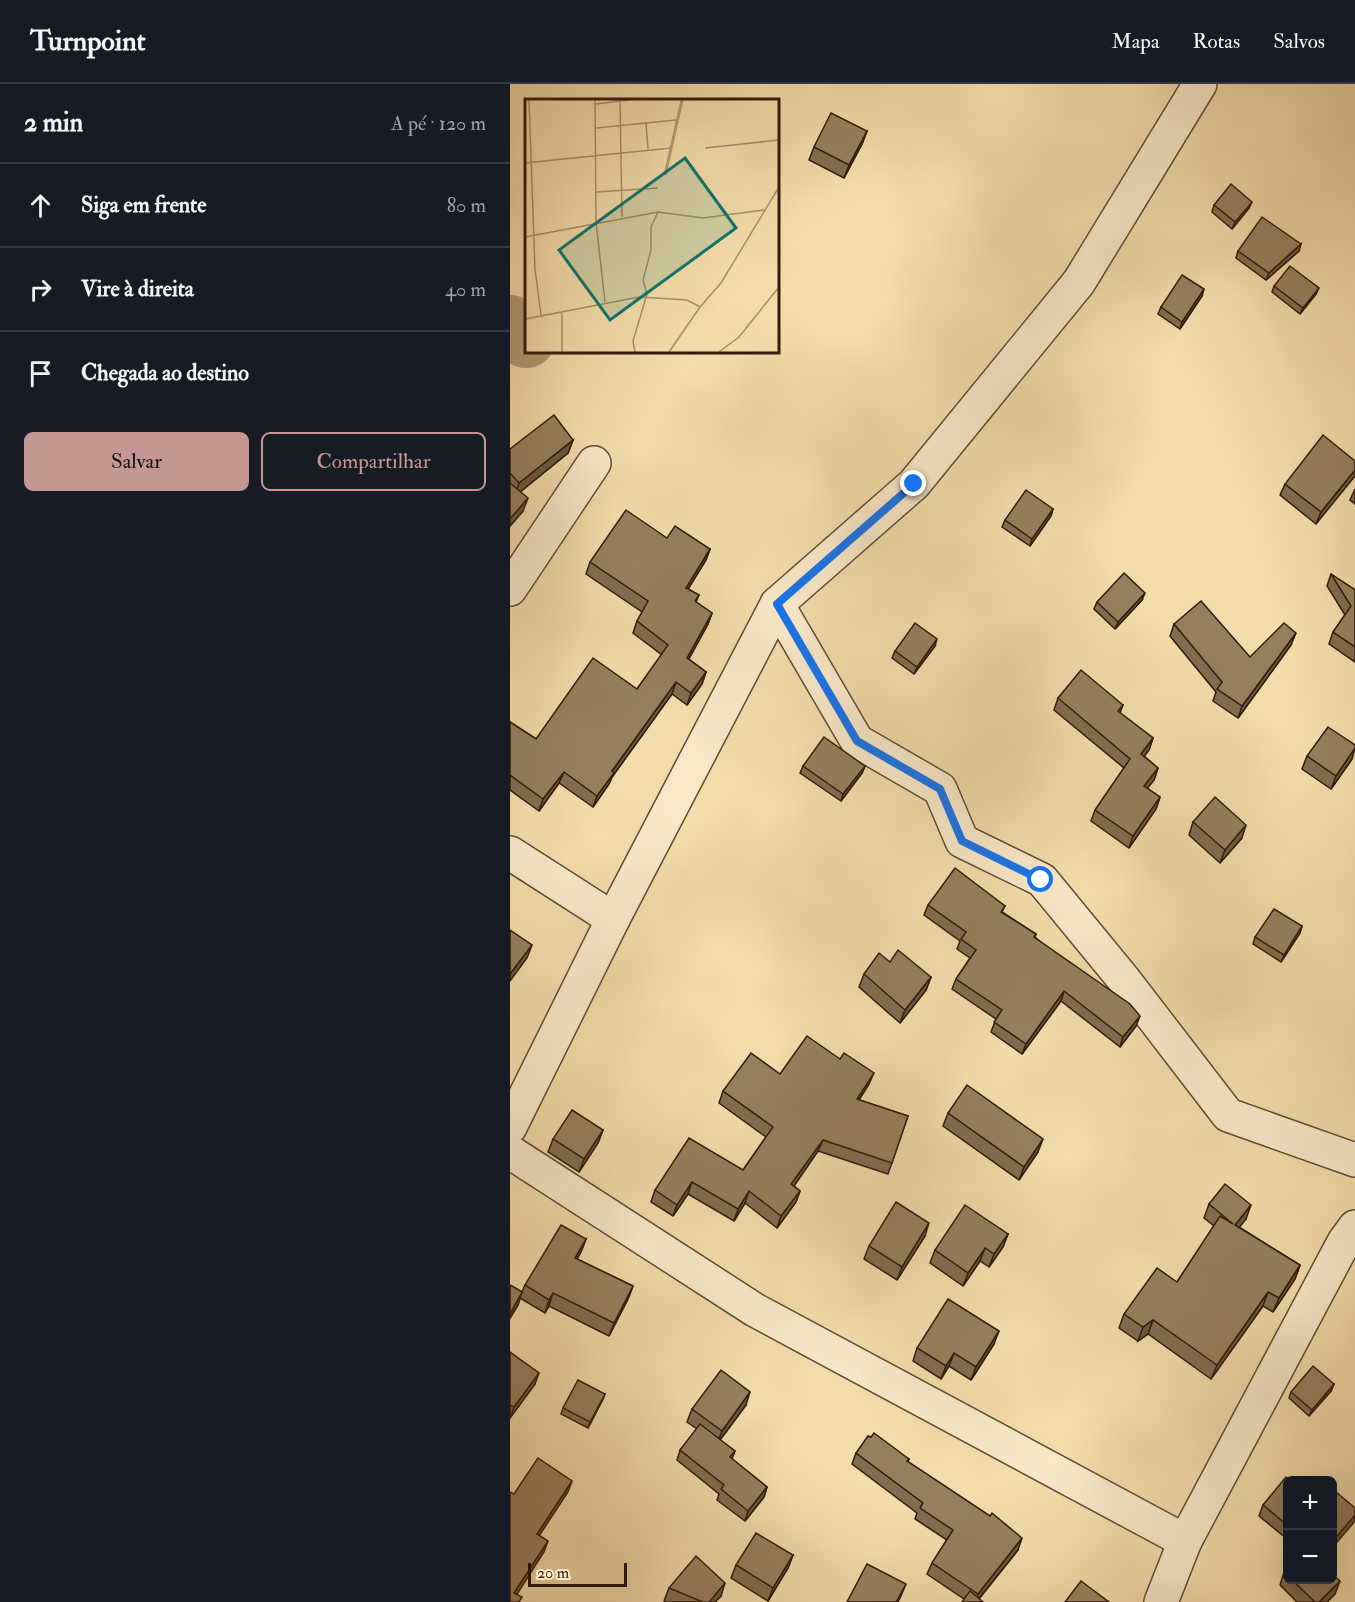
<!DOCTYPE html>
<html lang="pt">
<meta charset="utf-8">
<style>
:root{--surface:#171b24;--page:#242831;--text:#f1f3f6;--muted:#9ea1a6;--line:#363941;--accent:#c59692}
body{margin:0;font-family:"IM FELL Double Pica",serif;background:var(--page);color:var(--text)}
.controls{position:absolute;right:18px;bottom:18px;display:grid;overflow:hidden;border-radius:9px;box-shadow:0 6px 24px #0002}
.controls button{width:54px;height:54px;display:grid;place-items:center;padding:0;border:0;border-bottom:2px solid var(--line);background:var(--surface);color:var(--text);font:30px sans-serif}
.scale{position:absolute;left:18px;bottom:15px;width:99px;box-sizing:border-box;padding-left:6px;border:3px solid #321b0a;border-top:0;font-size:16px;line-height:21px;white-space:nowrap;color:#321b0a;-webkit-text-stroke:4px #f7e8c8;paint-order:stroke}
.stop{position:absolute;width:18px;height:18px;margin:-14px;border:4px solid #1a73e8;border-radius:50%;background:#fff}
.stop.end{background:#1a73e8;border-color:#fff;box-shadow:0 2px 6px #0008}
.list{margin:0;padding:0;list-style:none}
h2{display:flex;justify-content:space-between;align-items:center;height:78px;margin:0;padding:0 24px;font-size:26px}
h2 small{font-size:20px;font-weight:400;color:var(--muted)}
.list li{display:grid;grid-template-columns:39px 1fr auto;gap:18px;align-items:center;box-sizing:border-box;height:84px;padding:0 24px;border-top:2px solid var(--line)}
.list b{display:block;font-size:22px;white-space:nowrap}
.list em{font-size:20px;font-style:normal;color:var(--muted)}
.actions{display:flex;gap:12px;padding:18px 24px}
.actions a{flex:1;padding:14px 0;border:2px solid var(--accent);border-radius:9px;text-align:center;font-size:21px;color:var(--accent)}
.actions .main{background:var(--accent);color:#111}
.icon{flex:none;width:33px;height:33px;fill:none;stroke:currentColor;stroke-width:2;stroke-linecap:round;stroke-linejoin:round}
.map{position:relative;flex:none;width:845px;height:1518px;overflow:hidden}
header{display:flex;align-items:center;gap:36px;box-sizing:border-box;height:84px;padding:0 30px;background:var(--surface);border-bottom:2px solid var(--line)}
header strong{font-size:28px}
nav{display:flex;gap:33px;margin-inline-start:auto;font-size:21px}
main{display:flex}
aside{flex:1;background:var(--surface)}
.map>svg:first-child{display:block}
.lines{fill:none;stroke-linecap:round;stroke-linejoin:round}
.river{stroke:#b19a74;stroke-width:60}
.street-casing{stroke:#624b32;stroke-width:36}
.street{stroke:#f7e8c8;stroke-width:33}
.wall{fill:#816d50;stroke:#321b0a;stroke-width:1.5}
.shaded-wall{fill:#695941;stroke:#321b0a;stroke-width:1.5}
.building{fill:#967f5d;stroke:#321b0a;stroke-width:1.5}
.route{stroke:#1a73e8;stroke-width:8}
.inset-river{fill:none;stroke:#b19a74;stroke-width:3}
.inset-road{fill:none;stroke:#a68e6a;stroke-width:1.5}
.view{fill:#0f766e;fill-opacity:0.15;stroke:#0f766e;stroke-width:3}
.inset-edge{fill:none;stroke:#321b0a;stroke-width:3}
</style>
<header>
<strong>Turnpoint</strong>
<nav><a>Mapa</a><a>Rotas</a><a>Salvos</a></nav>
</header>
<main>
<aside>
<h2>2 min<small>A pé · 120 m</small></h2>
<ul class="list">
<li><svg class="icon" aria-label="ahead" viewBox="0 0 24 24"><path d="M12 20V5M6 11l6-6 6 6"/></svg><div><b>Siga em frente</b></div><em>80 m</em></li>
<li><svg class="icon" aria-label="right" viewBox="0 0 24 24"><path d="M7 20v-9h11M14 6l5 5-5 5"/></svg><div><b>Vire à direita</b></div><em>40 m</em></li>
<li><svg class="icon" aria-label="arrive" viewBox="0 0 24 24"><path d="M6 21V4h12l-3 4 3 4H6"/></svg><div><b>Chegada ao destino</b></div></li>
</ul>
<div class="actions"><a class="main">Salvar</a><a>Compartilhar</a></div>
</aside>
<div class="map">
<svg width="845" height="1518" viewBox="0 0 845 1518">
<rect width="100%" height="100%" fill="#f3dbaa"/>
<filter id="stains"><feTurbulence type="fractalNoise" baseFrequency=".00333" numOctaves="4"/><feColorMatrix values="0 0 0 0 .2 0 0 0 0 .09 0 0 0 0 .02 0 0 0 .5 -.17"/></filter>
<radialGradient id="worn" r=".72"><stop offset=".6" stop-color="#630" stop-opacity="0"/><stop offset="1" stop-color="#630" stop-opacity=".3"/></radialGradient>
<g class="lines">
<polyline class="river" points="0,241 16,254"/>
<defs>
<g id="street">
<polyline points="0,505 84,379"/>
<polyline points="267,520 347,657 430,705 452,757 532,796 615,897 718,1031 845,1076"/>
<polyline points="0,769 103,835"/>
<polyline points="0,1043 103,835 267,520 404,400 569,198 690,0"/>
<polyline points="0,1068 245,1226 675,1457"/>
<polyline points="651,1518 675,1457 834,1158 845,1143"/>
</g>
</defs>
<use href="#street" class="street-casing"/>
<use href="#street" class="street"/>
</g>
<g class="wall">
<polygon points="357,47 352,60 334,94 299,76 304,63"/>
<polygon points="704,121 739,124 722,145 702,128"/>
<polygon points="728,167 789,167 756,196 726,174"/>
<polygon points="764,202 806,210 790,230 762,208"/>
<polygon points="692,212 670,245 648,230 651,223"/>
<polygon points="63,356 58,369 10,408 13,427 0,442 0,365"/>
<polygon points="845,377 806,440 770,411 775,400"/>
<polygon points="845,405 845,420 840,416"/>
<polygon points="543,425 541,432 520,462 492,443 495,436"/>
<polygon points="157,454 200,465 196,476 178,505 189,511 186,518 202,529 198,540 179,575 196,588 192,600 177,621 162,610 102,693 99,700 83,723 49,699 29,727 0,706 0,638 26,655 127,605 152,571 123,549 127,537 132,528 76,490 80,478"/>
<polygon points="821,490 845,506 845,578 819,560 823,548 835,531 817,502"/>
<polygon points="632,516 605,545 584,525 587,518"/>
<polygon points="664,540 740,573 781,561 728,634 703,617 706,608 660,552"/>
<polygon points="425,562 404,590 382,574 385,567"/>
<polygon points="548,614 613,621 610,629 643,654 639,666 634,672 648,684 644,696 637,704 650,713 646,725 619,764 581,737 585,726 614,684 544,626"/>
<polygon points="797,672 842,675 821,705 792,685"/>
<polygon points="293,682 355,682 352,689 331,717 290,689"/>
<polygon points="683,738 732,754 710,779 679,751"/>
<polygon points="418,821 495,822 492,828 526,850 525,853 626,942 610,963 551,917 512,970 481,948 486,935 442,905 446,895 460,874 447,865 450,857 414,831"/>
<polygon points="792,842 790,849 771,878 743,860 745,853"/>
<polygon points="380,878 421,893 416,906 390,939 349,903 354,890"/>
<polygon points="270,990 359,1000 349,1016 398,1032 378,1090 308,1067 284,1102 290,1107 286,1118 267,1144 235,1119 224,1137 178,1110 163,1132 141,1118 145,1106 233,1086 256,1053 209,1019 213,1007"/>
<polygon points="438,1029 528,1068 509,1096 433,1042"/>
<polygon points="93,1046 88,1059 69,1088 38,1068 43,1055"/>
<polygon points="699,1120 736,1135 729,1143 790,1181 785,1195 763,1228 753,1222 701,1295 638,1250 628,1257 609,1244 614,1230 667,1198 704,1142 694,1134"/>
<polygon points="498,1150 493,1163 479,1183 470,1177 453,1202 420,1179 425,1166"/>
<polygon points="415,1152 387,1196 354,1175 359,1162"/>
<polygon points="76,1155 71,1168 67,1175 123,1202 118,1215 99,1252 39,1222 35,1229 10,1214 8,1221 0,1234 0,1201 12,1208 15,1201"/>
<polygon points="484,1260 461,1296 439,1282 431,1295 403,1277 407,1264"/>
<polygon points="0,1268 25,1300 0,1334"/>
<polygon points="824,1300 821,1307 799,1332 779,1314 781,1308"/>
<polygon points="95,1310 92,1317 78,1344 51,1330 53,1324"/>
<polygon points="236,1321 210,1356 225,1367 222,1375 257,1403 254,1413 235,1437 207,1416 209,1410 167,1376 170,1366 187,1345 177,1338 182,1325"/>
<polygon points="346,1369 399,1375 398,1378 508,1466 469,1515 454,1515 417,1490 422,1479 437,1456 405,1435 407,1429 342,1380"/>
<polygon points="777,1396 777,1455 749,1432 753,1421"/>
<polygon points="283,1471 278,1484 258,1517 221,1494 226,1481"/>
<polygon points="777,1484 777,1496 822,1496 825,1510 817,1518 787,1518 770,1501 774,1488"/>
<polygon points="159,1504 211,1512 205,1518 156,1518 154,1517"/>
</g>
<g class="shaded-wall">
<polygon points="357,47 352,60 334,94 339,81"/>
<polygon points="742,118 739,124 722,145 725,138"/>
<polygon points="791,160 789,167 756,196 759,189"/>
<polygon points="809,204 806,210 790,230 793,224"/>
<polygon points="694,205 692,212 670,245 672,238"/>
<polygon points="63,356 58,369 5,412 9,399"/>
<polygon points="845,386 845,392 806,440 811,428"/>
<polygon points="18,414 13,427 0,442 0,435"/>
<polygon points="543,425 541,432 520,462 522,455"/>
<polygon points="200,465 196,476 172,515 176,504"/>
<polygon points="635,509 632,516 605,545 608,538"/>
<polygon points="202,529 198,540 173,585 177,574"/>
<polygon points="786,549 781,561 728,634 732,622"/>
<polygon points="427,555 425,562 404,590 407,583"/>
<polygon points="196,588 192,600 177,621 181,609"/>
<polygon points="166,598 162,610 102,693 99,700 83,723 87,712 102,687"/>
<polygon points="643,654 639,666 627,682 631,670"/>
<polygon points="845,664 842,675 821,705 826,692"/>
<polygon points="355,682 352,689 331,717 333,710"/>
<polygon points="648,684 644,696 630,714 634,702"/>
<polygon points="54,688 49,699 29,727 33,715"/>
<polygon points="650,713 646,725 619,764 623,752"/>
<polygon points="736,741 732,754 710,779 715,766"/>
<polygon points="792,842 790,849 771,878 774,871"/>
<polygon points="22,861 17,874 0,897 0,890"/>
<polygon points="421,893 416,906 390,939 395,926"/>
<polygon points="554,907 551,917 512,970 516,960"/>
<polygon points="630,932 626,942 610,963 613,953"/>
<polygon points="364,989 359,1000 342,1026 347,1015"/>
<polygon points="93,1046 88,1059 69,1088 74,1075"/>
<polygon points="533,1055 528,1068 509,1096 514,1083"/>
<polygon points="313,1056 308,1067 277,1112 281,1100"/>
<polygon points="182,1098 178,1110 163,1132 167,1121"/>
<polygon points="239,1107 235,1119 224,1137 228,1125"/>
<polygon points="290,1107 286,1118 267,1144 271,1132"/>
<polygon points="741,1121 736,1135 720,1155 725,1141"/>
<polygon points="419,1139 415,1152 387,1196 392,1183"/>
<polygon points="498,1150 493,1163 479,1183 484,1170"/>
<polygon points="76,1155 71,1168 60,1187 65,1174"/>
<polygon points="475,1164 470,1177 453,1202 458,1189"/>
<polygon points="790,1181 785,1195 763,1228 769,1214"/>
<polygon points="123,1202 118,1215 99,1252 104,1239"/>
<polygon points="12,1208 8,1221 0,1234 0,1230"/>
<polygon points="758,1208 753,1222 701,1295 707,1281"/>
<polygon points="43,1209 39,1222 35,1229 39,1216"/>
<polygon points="643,1236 638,1250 628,1257 633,1243"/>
<polygon points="489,1247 484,1260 461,1296 466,1283"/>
<polygon points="444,1269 439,1282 431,1295 436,1282"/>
<polygon points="29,1289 25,1300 0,1334 4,1323"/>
<polygon points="824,1300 821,1307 799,1332 802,1326"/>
<polygon points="240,1308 236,1321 207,1360 212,1347"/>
<polygon points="95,1310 92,1317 78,1344 80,1338"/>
<polygon points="62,1397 58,1408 23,1461 27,1450"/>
<polygon points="257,1403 254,1413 235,1437 238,1427"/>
<polygon points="845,1431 845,1437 822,1464 822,1458"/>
<polygon points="512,1454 508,1466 466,1518 465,1518 468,1510"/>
<polygon points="38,1457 34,1468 2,1518 4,1509"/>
<polygon points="283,1471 278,1484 258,1517 263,1504"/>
<polygon points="830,1497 825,1510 817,1518 809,1518"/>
<polygon points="215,1499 211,1512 205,1518 199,1518"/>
<polygon points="396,1500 391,1512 388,1518 386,1518"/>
</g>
<g class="building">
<polygon points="321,29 357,47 339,81 304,63"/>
<polygon points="721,100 742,118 725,138 704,121"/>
<polygon points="752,133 791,160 759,189 728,167"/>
<polygon points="780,182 809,204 793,224 764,202"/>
<polygon points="672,191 694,205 672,238 651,223"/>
<polygon points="44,331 63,356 9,399 0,389 0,365"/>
<polygon points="813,351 845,377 845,386 811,428 775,400"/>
<polygon points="0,399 18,414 0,435"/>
<polygon points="516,406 543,425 522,455 495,436"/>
<polygon points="116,426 157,454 165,442 200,465 176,504 189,511 185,517 202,529 177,574 196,588 181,609 166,598 102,687 104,689 87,712 54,688 33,715 0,691 0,638 26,655 83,574 127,605 158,561 127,537 138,517 80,478"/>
<polygon points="614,489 635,509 608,538 587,518"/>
<polygon points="821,490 845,506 845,563 823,548 841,522"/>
<polygon points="691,517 740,573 774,539 786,549 732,622 707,605 712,598 664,540"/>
<polygon points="405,539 427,555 407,583 385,567"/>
<polygon points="571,586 613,621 608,627 643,654 631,670 648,684 634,702 650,713 623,752 585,726 620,675 548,614"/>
<polygon points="818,643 845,661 845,664 826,692 797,672"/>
<polygon points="314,653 355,682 333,710 293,682"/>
<polygon points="705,713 736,741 715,766 683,738"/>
<polygon points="445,784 495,822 491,828 526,850 524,853 620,920 630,932 613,953 554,907 516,960 484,938 492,926 446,895 466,866 451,855 456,848 418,821"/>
<polygon points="764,825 792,842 774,871 745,853"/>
<polygon points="0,846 22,861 0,890"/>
<polygon points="388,866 421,893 395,926 354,890 369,869 380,878"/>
<polygon points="297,952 330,975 334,969 364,989 347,1015 398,1032 382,1079 313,1056 281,1100 290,1107 271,1132 239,1107 228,1125 182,1098 167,1121 145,1106 179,1054 233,1086 263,1043 213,1007 241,969 270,990"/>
<polygon points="457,1001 533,1055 514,1083 438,1029"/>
<polygon points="62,1026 93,1046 74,1075 43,1055"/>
<polygon points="715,1100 741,1121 725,1141 790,1181 769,1214 758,1208 707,1281 643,1236 633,1243 614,1230 647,1184 667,1198 710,1132 723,1140 699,1120"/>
<polygon points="386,1118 419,1139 392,1183 359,1162"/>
<polygon points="455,1121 498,1150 484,1170 475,1164 458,1189 425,1166"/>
<polygon points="51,1141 76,1155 65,1174 123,1202 104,1239 43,1209 39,1216 15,1201"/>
<polygon points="0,1201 12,1208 0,1230"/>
<polygon points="438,1215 489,1247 466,1283 444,1269 436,1282 407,1264"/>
<polygon points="0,1268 29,1289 4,1323 0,1321"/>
<polygon points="803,1282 824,1300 802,1326 781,1308"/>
<polygon points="211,1286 240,1308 212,1347 182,1325"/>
<polygon points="68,1296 95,1310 80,1338 53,1324"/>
<polygon points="190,1340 225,1367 220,1373 257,1403 238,1427 211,1405 214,1401 170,1366"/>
<polygon points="364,1349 399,1375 397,1377 480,1432 482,1429 512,1454 468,1510 422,1479 443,1446 410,1424 413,1419 346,1369 358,1352 361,1353"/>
<polygon points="28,1374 62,1397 27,1450 38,1457 4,1509 12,1513 9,1518 0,1518 0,1408 4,1410"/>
<polygon points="776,1393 780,1396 777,1396 777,1441 753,1421"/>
<polygon points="826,1408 845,1424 845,1431 822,1458 822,1412"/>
<polygon points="246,1449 283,1471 263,1504 226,1481"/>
<polygon points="186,1472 215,1499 199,1518 193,1518 159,1504"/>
<polygon points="357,1480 396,1500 386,1518 337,1518"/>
<polygon points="822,1490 830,1497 809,1518 805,1518 782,1496 822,1496"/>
<polygon points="571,1497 599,1518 555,1518"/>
<polygon points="460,1507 473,1518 452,1518"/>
</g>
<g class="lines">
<polyline class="route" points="404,400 267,520 347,657 430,705 452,757 531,796"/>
</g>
<g transform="translate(15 15)">
<rect width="254" height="254" fill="#f3dbaa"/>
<path class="inset-river" d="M140,76L157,1"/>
<path class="inset-road" d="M4,1L10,170L16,216M70,1L71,123L80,203M95,1L97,118M71,5L104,1M121,24L123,50M71,29L151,21M180,49L254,41M0,64L146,49M71,93L133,89M0,138L133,113L178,119L239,111M37,214V253M0,220L114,198L162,201L175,208L196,184L254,88M110,253L108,242L122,195L118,181L126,151V128L133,113M144,253L175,208M194,253L214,238L254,188"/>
<path class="view" d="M160,59L211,129L85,221L34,151Z"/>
<rect width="254" height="254" class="inset-edge"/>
</g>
<rect width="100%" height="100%" filter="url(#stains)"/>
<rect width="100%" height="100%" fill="url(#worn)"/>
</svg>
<div class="controls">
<button>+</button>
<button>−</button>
</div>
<div class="scale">20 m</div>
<div class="stop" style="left:531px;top:796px"></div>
<div class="stop end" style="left:404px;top:400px"></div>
</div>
</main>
